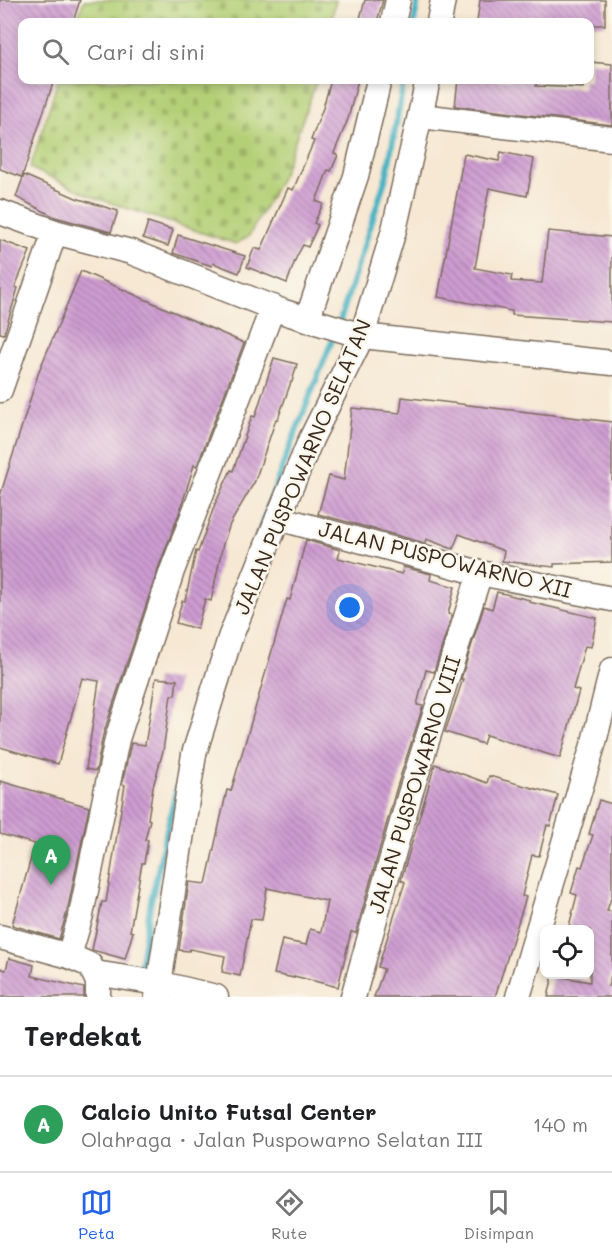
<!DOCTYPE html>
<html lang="id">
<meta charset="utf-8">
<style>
:root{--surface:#fff;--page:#f6f6f6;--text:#202124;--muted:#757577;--line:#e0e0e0;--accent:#2563eb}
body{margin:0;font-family:Mali,sans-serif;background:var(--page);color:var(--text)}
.controls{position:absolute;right:18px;bottom:18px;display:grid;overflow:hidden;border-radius:12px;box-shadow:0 3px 9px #0003}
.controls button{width:54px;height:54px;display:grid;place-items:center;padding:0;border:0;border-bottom:2px solid var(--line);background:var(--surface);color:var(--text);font:30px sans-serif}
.you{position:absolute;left:350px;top:608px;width:21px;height:21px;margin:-15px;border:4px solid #fff;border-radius:50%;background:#1a73e8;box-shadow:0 0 0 9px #1a73e833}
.badge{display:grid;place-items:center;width:39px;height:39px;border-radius:50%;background:var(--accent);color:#fff;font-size:20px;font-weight:700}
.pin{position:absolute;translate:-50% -50px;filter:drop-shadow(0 2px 3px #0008)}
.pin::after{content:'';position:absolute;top:32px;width:21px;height:18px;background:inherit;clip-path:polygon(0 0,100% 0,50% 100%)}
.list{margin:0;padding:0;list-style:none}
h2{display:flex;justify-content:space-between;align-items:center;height:78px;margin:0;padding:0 24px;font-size:26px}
h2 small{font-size:20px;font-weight:400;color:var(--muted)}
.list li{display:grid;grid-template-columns:39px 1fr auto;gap:18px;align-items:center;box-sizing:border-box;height:96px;padding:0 24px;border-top:2px solid var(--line)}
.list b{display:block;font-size:22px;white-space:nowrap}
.list p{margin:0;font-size:20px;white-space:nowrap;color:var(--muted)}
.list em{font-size:20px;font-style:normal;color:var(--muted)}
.icon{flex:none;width:33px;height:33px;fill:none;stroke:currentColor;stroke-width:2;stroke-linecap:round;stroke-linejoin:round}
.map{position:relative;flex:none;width:612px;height:997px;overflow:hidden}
.search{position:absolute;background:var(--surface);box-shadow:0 3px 9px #0003;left:18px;right:18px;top:18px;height:66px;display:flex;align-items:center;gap:15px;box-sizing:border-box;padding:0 21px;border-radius:12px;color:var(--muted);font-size:22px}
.sheet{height:174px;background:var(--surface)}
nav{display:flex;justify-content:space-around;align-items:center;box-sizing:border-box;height:84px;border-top:2px solid var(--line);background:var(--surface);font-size:16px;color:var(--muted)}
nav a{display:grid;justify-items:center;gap:3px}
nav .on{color:var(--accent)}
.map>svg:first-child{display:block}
.cemetery{fill:url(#cemetery-stones);stroke:#787d4a;stroke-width:1.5}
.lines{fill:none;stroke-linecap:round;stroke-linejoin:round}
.stream{stroke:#46b2c3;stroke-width:6}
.building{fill:url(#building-back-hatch)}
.minor-casing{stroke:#7c6c5d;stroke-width:27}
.minor{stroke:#fff;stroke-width:24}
.labels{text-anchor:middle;stroke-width:5;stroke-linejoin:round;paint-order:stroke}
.street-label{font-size:21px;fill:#3b2a1e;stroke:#fbf7ec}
</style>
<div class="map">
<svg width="612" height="997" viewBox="0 0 612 997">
<defs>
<pattern id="cemetery-stones" width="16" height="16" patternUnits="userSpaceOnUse" patternTransform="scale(1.5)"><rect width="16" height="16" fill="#b4d077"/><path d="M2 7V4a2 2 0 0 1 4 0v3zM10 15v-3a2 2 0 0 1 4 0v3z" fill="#9cb366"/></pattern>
<pattern id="building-back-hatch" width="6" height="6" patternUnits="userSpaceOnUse" patternTransform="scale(1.5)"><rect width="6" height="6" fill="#ce9cd1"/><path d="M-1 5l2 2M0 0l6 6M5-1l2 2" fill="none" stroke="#a87fa9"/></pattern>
</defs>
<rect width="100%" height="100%" fill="#fbf7ec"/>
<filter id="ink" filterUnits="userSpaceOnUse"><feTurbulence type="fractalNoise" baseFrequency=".0167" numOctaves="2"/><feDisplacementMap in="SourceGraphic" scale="12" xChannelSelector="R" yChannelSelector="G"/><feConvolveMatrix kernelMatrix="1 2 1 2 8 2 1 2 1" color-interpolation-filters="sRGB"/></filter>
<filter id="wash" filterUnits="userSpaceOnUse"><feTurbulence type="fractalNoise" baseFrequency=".008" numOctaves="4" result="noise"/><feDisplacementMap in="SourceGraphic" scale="24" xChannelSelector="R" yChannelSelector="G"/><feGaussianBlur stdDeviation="1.35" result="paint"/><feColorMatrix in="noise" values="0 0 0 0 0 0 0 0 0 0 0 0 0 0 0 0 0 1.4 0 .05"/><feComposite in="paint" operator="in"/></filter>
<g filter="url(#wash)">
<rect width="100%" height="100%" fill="#f6e8d3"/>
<g class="cemetery">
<polygon points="84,0 336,0 331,22 77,22"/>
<polygon points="58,80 317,80 283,174 249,236 236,244 96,198 30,168"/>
</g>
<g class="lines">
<g class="stream">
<polyline points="414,22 418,0"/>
<polyline points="339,324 387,174 404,80"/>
<polyline points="256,542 285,459 335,333"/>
<polyline points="139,976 151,901 177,786"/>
</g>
</g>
<g id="blocks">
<g class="building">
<polygon points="0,0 80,0 73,22 22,22 22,80 54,80 22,177 0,169"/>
<polygon points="365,0 383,0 377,22 359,22"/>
<polygon points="480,0 605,0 605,25 590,25 590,22 477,22"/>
<polygon points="590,62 612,64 612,125 455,106 458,80 536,80 536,86 583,88 584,80 590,80"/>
<polygon points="331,80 358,80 348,119 334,153 338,155 331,171 328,170 316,201 323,204 314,223 318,225 308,247 303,245 296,258 287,283 247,267 254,248 261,250 288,188 293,190 314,141 311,140 323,108"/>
<polygon points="501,152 534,159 527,196 489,188 475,268 512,275 511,281 542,283 548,231 612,237 612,322 512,315 512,311 438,297 464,154 499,161"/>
<polygon points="24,175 76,198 118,211 111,232 55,217 16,197"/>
<polygon points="148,222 173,230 168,246 143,238"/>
<polygon points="178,235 245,256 239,273 213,263 212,266 173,253"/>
<polygon points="0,240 30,251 15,287 18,288 4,334 0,333"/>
<polygon points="81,271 244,343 197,466 194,465 180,511 159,566 103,735 96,771 86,769 99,681 82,678 58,764 0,747 0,496 39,371"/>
<polygon points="274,358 297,364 292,382 291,382 278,419 276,419 255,481 230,524 223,544 211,601 205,599 197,629 176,623 182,601 185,601 196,551 198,552 215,504 231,470 233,471 252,416 255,417"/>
<polygon points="402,397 612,422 612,562 554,564 554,567 502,561 504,551 459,534 453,549 426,539 425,543 318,514 329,476 344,480 352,408 400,413"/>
<polygon points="306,540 340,550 338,558 402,574 403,567 431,574 430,580 455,587 448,614 452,615 434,672 426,670 417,705 423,706 396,790 356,933 351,932 338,987 294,976 294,978 274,974 282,940 306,945 310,929 321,932 327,901 267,888 262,920 251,919 240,976 222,972 225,956 190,949 189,951 179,950 189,882 206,884 227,790 231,791 287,599 290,600"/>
<polygon points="497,592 530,600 529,602 597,618 591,647 585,646 573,689 579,691 560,758 486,735 483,744 445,732 463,679 461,679 484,606 492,609"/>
<polygon points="156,678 177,680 175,695 171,695 163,751 153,787 148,819 150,820 145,840 148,840 144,863 142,863 130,931 133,932 125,959 92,950 102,902 106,902 125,785 122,784 131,743 145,745"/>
<polygon points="435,764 487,783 489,776 558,795 550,826 547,825 539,856 532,855 522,896 526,897 495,997 374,997 384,969 378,967 405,882 401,880"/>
<polygon points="0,781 89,807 67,912 59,939 12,925 35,844 0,834"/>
<polygon points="599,800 612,804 612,895 607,911 612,912 612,972 608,986 612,987 612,997 548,997 553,975 590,982 590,930 568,930 577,895 571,893 579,866 582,867 593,835 589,834"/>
<polygon points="9,958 34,965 32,976 84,988 84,997 0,997 0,968 6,970"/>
</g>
</g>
</g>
<g filter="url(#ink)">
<use href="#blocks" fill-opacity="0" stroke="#7c6c5d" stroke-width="1.5"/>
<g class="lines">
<defs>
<g id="minor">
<polyline points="393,22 398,0"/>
<polyline points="439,22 443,0"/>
<polyline points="421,116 612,139"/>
<polyline points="0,212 55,232 131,252 284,312 362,336 612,363"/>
<polyline points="307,320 356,176 379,80"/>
<polyline points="0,390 55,232"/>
<polyline points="278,518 480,573 612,599"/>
<polyline points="0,937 69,956 90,965 98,982 98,997"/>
<polyline points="69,956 81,915 117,739 172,571 273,307"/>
<polyline points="95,973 158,983 216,997"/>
<polyline points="157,997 194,754 230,638 278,518 311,439 362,336 394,230 428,80"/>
<polyline points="353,997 410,794 480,573"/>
<polyline points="518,997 594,742 612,670"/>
</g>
</defs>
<use href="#minor" class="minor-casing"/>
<use href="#minor" class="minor"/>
</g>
</g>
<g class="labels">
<g class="street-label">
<text transform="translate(303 467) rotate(-67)" y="7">JALAN PUSPOWARNO SELATAN</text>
<text transform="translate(445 560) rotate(14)" y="7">JALAN PUSPOWARNO XII</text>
<text transform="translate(415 785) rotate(-73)" y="7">JALAN PUSPOWARNO VIII</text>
</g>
</g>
</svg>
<div class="controls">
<button><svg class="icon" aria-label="locate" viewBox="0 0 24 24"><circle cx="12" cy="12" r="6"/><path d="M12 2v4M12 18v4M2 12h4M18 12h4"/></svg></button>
</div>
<div class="you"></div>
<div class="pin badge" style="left:51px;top:885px;background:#2e9e5b">A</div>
<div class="search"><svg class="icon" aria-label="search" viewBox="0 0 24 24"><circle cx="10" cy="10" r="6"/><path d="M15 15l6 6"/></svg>Cari di sini</div>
</div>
<section class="sheet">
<h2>Terdekat<small></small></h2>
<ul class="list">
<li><span class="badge" style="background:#2e9e5b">A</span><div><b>Calcio Unito Futsal Center</b><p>Olahraga · Jalan Puspowarno Selatan III</p></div><em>140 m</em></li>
</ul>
</section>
<nav>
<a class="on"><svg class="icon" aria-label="map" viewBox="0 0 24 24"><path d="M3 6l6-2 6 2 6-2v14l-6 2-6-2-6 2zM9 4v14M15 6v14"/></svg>Peta</a>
<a><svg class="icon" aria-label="directions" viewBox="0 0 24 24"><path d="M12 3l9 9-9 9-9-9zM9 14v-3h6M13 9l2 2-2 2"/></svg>Rute</a>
<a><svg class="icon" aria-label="saved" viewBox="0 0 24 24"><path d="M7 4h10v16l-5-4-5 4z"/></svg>Disimpan</a>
</nav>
